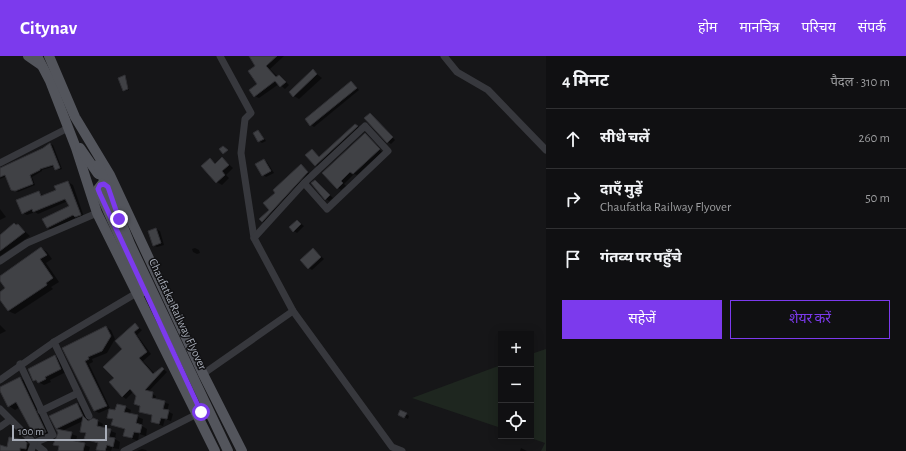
<!DOCTYPE html>
<html lang="hi">
<meta charset="utf-8">
<style>
:root{--surface:#101012;--page:#19191b;--text:#f1f3f6;--muted:#9c9d9f;--line:#303032;--accent:#7c3aed}
body{margin:0;font-family:"Alegreya Sans","Noto Sans Devanagari",sans-serif;background:var(--page);color:var(--text)}
.controls{position:absolute;right:12px;bottom:12px;display:grid;overflow:hidden;border-radius:0px;box-shadow:0 2px 10px #0003}
.controls button{width:36px;height:36px;display:grid;place-items:center;padding:0;border:0;border-bottom:1px solid var(--line);background:var(--surface);color:var(--text);font:20px sans-serif}
.scale{position:absolute;left:12px;bottom:10px;width:95px;box-sizing:border-box;padding-left:4px;border:2px solid #a8adb8;border-top:0;font-size:11px;line-height:14px;white-space:nowrap;color:#a8adb8;-webkit-text-stroke:3px #111113;paint-order:stroke}
.stop{position:absolute;width:12px;height:12px;margin:-9px;border:3px solid #7c3aed;border-radius:50%;background:#fff}
.stop.end{background:#7c3aed;border-color:#fff;box-shadow:0 1px 4px #0008}
.list{margin:0;padding:0;list-style:none}
h2{display:flex;justify-content:space-between;align-items:center;height:52px;margin:0;padding:0 16px;font-size:17px}
h2 small{font-size:13px;font-weight:400;color:var(--muted)}
.list li{display:grid;grid-template-columns:26px 1fr auto;gap:12px;align-items:center;box-sizing:border-box;height:60px;padding:0 16px;border-top:1px solid var(--line)}
.list b{display:block;font-size:15px;white-space:nowrap}
.list p{margin:0;font-size:13px;white-space:nowrap;color:var(--muted)}
.list em{font-size:13px;font-style:normal;color:var(--muted)}
.actions{display:flex;gap:8px;padding:12px 16px}
.actions a{flex:1;padding:9px 0;border:1px solid var(--accent);border-radius:0px;text-align:center;font-size:14px;color:var(--accent)}
.actions .main{background:var(--accent);color:#fff}
.icon{flex:none;width:22px;height:22px;fill:none;stroke:currentColor;stroke-width:2;stroke-linecap:round;stroke-linejoin:round}
.map{position:relative;flex:none;width:546px;height:395px;overflow:hidden}
header{display:flex;align-items:center;gap:24px;box-sizing:border-box;height:56px;padding:0 20px;background:var(--accent);color:#fff}
header strong{font-size:19px}
nav{display:flex;gap:22px;margin-inline-start:auto;font-size:14px}
main{display:flex}
aside{flex:1;background:var(--surface)}
.map>svg:first-child{display:block}
.green{fill:#1e261f}
.shadow{fill:#0007}
.building{fill:#404145;stroke:#303034}
.lines{fill:none;stroke-linecap:round;stroke-linejoin:round}
.street{stroke:#37383d;stroke-width:7}
.primary{stroke:#53555c;stroke-width:10}
.route{stroke:#7c3aed;stroke-width:5}
.labels{text-anchor:middle;stroke-width:3;stroke-linejoin:round;paint-order:stroke}
.street-label{font-size:12px;fill:#a8adb8;stroke:#111113}
</style>
<header>
<strong>Citynav</strong>
<nav><a>होम</a><a>मानचित्र</a><a>परिचय</a><a>संपर्क</a></nav>
</header>
<main>
<div class="map">
<svg width="546" height="395" viewBox="0 0 546 395">
<rect width="100%" height="100%" fill="#161618"/>
<g class="green">
<polygon points="546,293 546,395 541,395 545,387 525,380 531,380 531,298"/>
<polygon points="501,309 501,372 412,342"/>
</g>
<g class="shadow">
<polygon points="250,0 284,0 270,13 278,21 279,20 283,23 289,29 285,33 279,28 259,42 254,40 258,28 257,10"/>
<polygon points="313,15 322,22 299,43 294,40"/>
<polygon points="125,20 129,34 125,35 124,34"/>
<polygon points="351,26 359,34 314,71 311,69"/>
<polygon points="370,58 395,84 391,88 388,86"/>
<polygon points="356,69 360,72 319,111 316,109 312,94 320,102"/>
<polygon points="258,75 266,85 262,87 259,85"/>
<polygon points="365,78 382,96 357,119 354,118 344,128 346,130 341,134 323,117"/>
<polygon points="50,88 53,89 62,113 59,114 55,110 42,114 42,115 32,121 35,129 18,136 12,133 7,120 0,123 0,112"/>
<polygon points="222,102 233,112 226,119 229,122 222,129 217,126 210,103 216,108"/>
<polygon points="264,104 267,106 274,117 266,121 263,119"/>
<polygon points="301,110 311,119 266,167 262,165 270,154 277,137"/>
<polygon points="315,125 333,142 329,145 326,143"/>
<polygon points="68,126 73,129 84,161 80,163 77,161 52,174 48,172 44,163 70,151 68,145 38,158 35,156 27,159 23,157 39,137 44,140 57,134"/>
<polygon points="0,153 6,161 0,164"/>
<polygon points="297,165 304,170 297,177 294,175"/>
<polygon points="18,169 30,180 0,200 0,178 3,178"/>
<polygon points="156,173 160,175 164,189 157,191 153,189"/>
<polygon points="41,192 47,196 52,203 46,207 59,226 51,231 53,233 15,258 8,255 0,242 0,237 7,232 0,221"/>
<polygon points="195,192 199,194 200,197 197,198 193,196 192,193"/>
<polygon points="313,193 324,203 312,214 309,212"/>
<polygon points="0,269 6,275 0,278"/>
<polygon points="135,269 142,274 137,279 151,298 143,305 155,318 162,312 167,316 148,336 156,340 155,344 169,348 167,355 173,358 171,365 165,363 163,370 152,366 153,360 140,355 141,351 135,348 137,339 134,335 126,343 122,340 115,322 123,293"/>
<polygon points="106,271 111,274 115,283 107,297 92,303 93,306 89,308 110,352 99,357 95,355 72,306"/>
<polygon points="55,300 60,303 66,316 50,324 51,326 44,329 34,324"/>
<polygon points="20,322 27,326 52,380 42,384 36,380 20,351 15,354 9,350 0,332"/>
<polygon points="77,348 82,351 90,365 93,363 98,365 103,368 102,372 116,377 115,383 120,386 119,393 112,392 111,395 98,393 99,388 85,383 86,379 81,375 83,365 62,375 77,380 76,386 90,391 89,395 59,395 60,391 54,388 59,377 51,360"/>
<polygon points="125,351 131,354 130,358 143,363 142,370 147,373 146,380 139,378 138,385 125,380 126,374 113,369 114,365 108,361"/>
<polygon points="406,358 409,360 408,363 403,360"/>
<polygon points="23,385 30,389 33,395 0,395 0,390 8,392"/>
<polygon points="521,392 527,395 528,395 520,395"/>
<polygon points="142,393 146,394 147,395 137,395"/>
</g>
<g class="building">
<polygon points="249,0 277,0 266,10 276,21 279,19 286,26 280,31 275,25 254,41 249,34 257,28 248,15 255,10"/>
<polygon points="313,13 317,18 293,41 289,36"/>
<polygon points="125,19 128,33 123,35 118,22"/>
<polygon points="351,25 357,32 310,70 305,63"/>
<polygon points="370,57 393,81 387,87 364,62"/>
<polygon points="355,68 358,70 315,110 305,99 312,93 319,101"/>
<polygon points="258,74 264,83 258,86 253,77"/>
<polygon points="365,77 380,93 353,118 350,116 341,125 343,127 337,133 322,117"/>
<polygon points="50,87 60,112 55,114 53,109 40,113 40,114 30,119 33,128 15,135 11,134 5,119 0,121 0,112 43,92"/>
<polygon points="223,90 228,94 223,98 219,93"/>
<polygon points="222,101 229,109 222,115 225,119 216,127 201,110 210,102 215,108"/>
<polygon points="264,103 271,115 262,120 255,108"/>
<polygon points="301,108 308,116 262,166 259,163 269,154 263,147 275,137 273,134"/>
<polygon points="315,124 330,139 325,144 311,127"/>
<polygon points="68,125 81,159 75,161 73,159 47,172 42,163 69,150 65,143 33,156 32,153 22,158 16,144 39,135 41,140 56,134 54,130"/>
<polygon points="297,164 301,168 293,176 289,171"/>
<polygon points="14,167 16,169 18,168 25,176 0,195 0,179"/>
<polygon points="156,172 161,187 153,190 148,175"/>
<polygon points="41,191 47,199 40,203 53,222 46,227 47,229 8,255 0,244 0,236 5,232 0,225 0,220"/>
<polygon points="313,192 321,201 308,213 300,204"/>
<polygon points="135,267 139,272 134,276 147,296 139,302 153,318 162,311 164,313 145,334 153,336 152,342 165,345 163,353 169,354 167,363 161,362 159,368 151,366 152,359 139,356 140,350 134,348 136,340 130,333 122,341 109,326 114,322 103,311 122,293 115,285"/>
<polygon points="106,270 111,280 102,295 88,301 89,303 85,305 107,350 94,355 62,292"/>
<polygon points="55,299 61,313 45,321 46,323 38,327 36,324 33,325 28,313"/>
<polygon points="20,321 46,376 35,381 16,346 8,351 0,335 0,331"/>
<polygon points="77,347 83,360 56,373 72,376 70,384 85,387 83,395 58,395 59,390 53,389 58,377 49,360"/>
<polygon points="117,348 126,350 124,356 138,359 136,367 142,369 140,377 134,376 132,382 123,380 125,373 111,369 113,363 107,362 109,353 115,354"/>
<polygon points="400,354 407,357 404,362 398,359"/>
<polygon points="83,360 88,365 93,362 98,364 97,370 111,373 109,381 115,382 113,391 107,389 105,395 96,394 98,387 84,383 86,377 80,376"/>
<polygon points="9,381 24,384 27,387 26,393 20,392 20,395 0,395 0,389 7,391"/>
</g>
<g class="lines">
<g class="street">
<polyline points="220,0 251,57 245,63 241,97 254,182 293,255 392,391 402,395"/>
<polyline points="444,0 457,16 488,34 546,94"/>
<polyline points="0,107 68,72"/>
<polyline points="254,182 304,127 365,70 388,95 327,153 304,127"/>
<polyline points="0,205 27,187 97,157"/>
<polyline points="54,286 89,360"/>
<polyline points="20,308 53,379 34,387 44,395"/>
<polyline points="203,318 293,255"/>
<polyline points="0,324 54,286 140,235"/>
<polyline points="0,353 34,387 31,395"/>
<polyline points="41,355 78,337"/>
<polyline points="0,371 10,364"/>
<polyline points="124,395 201,356"/>
</g>
<g class="primary">
<polyline points="28,0 41,9"/>
<polyline points="37,0 50,25 76,92 97,157 215,395"/>
<polyline points="49,0 75,61 110,119 203,318 242,395"/>
<polyline points="80,92 98,118"/>
<polyline points="98,109 130,188 228,395"/>
<polyline points="108,131 102,128 98,133 144,235"/>
</g>
</g>
<g class="lines">
<polyline class="route" points="119,163 108,131 104,128 100,129 98,133 100,138 201,356"/>
</g>
<g class="labels">
<g class="street-label">
<text transform="translate(178 258) rotate(65)" y="4">Chaufatka Railway Flyover</text>
</g>
</g>
</svg>
<div class="controls">
<button>+</button>
<button>−</button>
<button><svg class="icon" aria-label="locate" viewBox="0 0 24 24"><circle cx="12" cy="12" r="6"/><path d="M12 2v4M12 18v4M2 12h4M18 12h4"/></svg></button>
</div>
<div class="scale">100 m</div>
<div class="stop" style="left:201px;top:356px"></div>
<div class="stop end" style="left:119px;top:163px"></div>
</div>
<aside>
<h2>4 मिनट<small>पैदल · 310 m</small></h2>
<ul class="list">
<li><svg class="icon" aria-label="ahead" viewBox="0 0 24 24"><path d="M12 20V5M6 11l6-6 6 6"/></svg><div><b>सीधे चलें</b></div><em>260 m</em></li>
<li><svg class="icon" aria-label="right" viewBox="0 0 24 24"><path d="M7 20v-9h11M14 6l5 5-5 5"/></svg><div><b>दाएँ मुड़ें</b><p>Chaufatka Railway Flyover</p></div><em>50 m</em></li>
<li><svg class="icon" aria-label="arrive" viewBox="0 0 24 24"><path d="M6 21V4h12l-3 4 3 4H6"/></svg><div><b>गंतव्य पर पहुँचे</b></div></li>
</ul>
<div class="actions"><a class="main">सहेजें</a><a>शेयर करें</a></div>
</aside>
</main>
